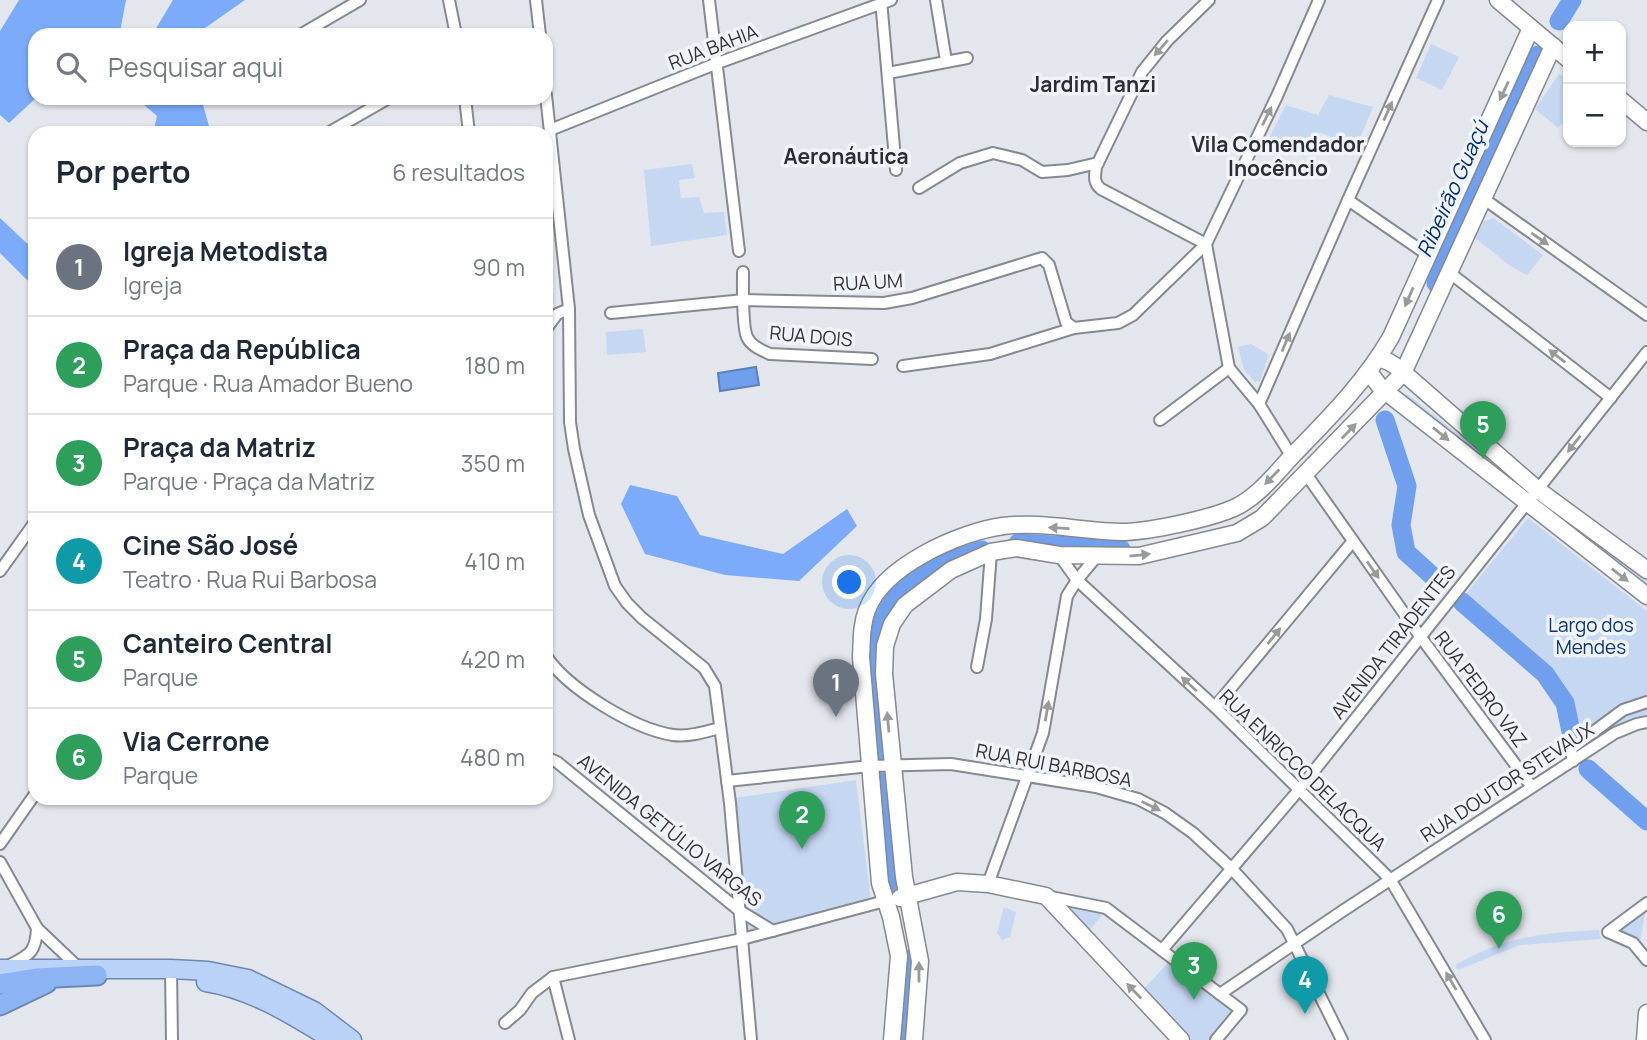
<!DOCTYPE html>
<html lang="pt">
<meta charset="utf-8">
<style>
:root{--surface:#fff;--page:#f2f2f3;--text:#1f2937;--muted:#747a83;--line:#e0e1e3;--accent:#2563eb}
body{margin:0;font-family:Manrope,sans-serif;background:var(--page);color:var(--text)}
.controls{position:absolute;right:21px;top:21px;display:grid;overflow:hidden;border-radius:14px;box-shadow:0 2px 5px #0004}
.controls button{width:63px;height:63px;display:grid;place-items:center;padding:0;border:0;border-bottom:2px solid var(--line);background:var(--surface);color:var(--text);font:35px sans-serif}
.you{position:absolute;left:850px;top:583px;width:24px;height:24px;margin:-18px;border:5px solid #fff;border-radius:50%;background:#1a73e8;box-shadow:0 0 0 10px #1a73e833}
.badge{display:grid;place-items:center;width:46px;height:46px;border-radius:50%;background:var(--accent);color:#fff;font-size:23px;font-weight:700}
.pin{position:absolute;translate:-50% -58px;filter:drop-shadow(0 2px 4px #0008)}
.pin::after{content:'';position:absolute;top:37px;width:24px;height:21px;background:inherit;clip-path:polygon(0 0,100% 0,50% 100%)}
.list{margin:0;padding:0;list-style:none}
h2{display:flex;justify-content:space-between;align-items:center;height:91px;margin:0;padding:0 28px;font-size:30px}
h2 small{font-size:23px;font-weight:400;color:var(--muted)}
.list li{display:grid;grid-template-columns:46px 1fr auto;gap:21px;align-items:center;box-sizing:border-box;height:98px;padding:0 28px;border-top:2px solid var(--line)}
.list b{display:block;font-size:26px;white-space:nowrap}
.list p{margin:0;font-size:23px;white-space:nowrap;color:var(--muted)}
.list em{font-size:23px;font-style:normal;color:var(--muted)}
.icon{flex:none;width:38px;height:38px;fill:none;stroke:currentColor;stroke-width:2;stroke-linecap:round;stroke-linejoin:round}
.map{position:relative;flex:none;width:1647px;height:1040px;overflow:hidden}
.search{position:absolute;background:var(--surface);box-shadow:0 2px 5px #0004;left:28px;top:28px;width:525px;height:77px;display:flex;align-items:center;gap:18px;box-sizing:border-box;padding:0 24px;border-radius:21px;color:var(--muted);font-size:26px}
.panel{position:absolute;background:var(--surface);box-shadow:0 2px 5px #0004;left:28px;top:126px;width:525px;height:679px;border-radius:21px}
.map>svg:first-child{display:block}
.green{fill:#c6d7f2}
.forest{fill:#7babfa}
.water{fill:#709fed;stroke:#5e7fb6;stroke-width:2}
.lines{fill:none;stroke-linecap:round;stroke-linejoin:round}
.river{stroke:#709fed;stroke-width:19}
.street-casing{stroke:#86898f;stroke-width:14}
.secondary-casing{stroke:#86898f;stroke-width:19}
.primary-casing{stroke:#6d87b2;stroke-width:21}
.highway-casing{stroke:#6d87b2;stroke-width:23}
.street{stroke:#fff;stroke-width:10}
.secondary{stroke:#fff;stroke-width:16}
.primary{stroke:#bad2f8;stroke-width:18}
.highway{stroke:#8cb4f4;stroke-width:19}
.oneway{fill:#999a9a}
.labels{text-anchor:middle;stroke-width:7;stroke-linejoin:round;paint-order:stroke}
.street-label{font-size:19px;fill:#333436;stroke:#f0f4fa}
.park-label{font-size:19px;fill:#0c377a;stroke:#f0f4fa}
.neighbourhood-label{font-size:21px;font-weight:bold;fill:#2b2e32;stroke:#f0f4fa}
.water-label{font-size:21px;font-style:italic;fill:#022d70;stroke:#f0f4fa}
</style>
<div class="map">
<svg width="1647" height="1040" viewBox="0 0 1647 1040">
<rect width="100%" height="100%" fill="#e3e7ed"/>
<g class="green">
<polygon points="1431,44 1459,57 1442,90 1416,78"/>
<polygon points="1559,74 1568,80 1568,117 1558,128 1535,109"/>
<polygon points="1329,95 1373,107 1356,148 1320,132 1304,157 1267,142 1286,105 1318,115"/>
<polygon points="692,164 695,178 679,180 681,198 699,197 704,213 724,212 727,235 651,246 644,170"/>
<polygon points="1494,218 1543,255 1527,275 1509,265 1475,238 1484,221"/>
<polygon points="643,329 646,352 607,355 606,332"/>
<polygon points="1251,344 1269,355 1260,381 1255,382 1244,370 1238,347"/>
<polygon points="1407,394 1515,479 1512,485 1403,397"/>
<polygon points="1562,514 1647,580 1647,590 1558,519"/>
<path d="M1528,518L1647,611V714L1581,753C1572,736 1575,717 1567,701C1547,659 1498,626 1464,596Z"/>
<polygon points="856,780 871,901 748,931 735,798"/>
<polygon points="1053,900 1106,911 1085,935"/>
<polygon points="1004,907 1016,912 1010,937 1002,940 997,933"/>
<polygon points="1645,912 1640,943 1621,931 1622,927"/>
<path d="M1599,930L1601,939L1520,945L1458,970L1455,965C1507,936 1540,933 1599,930Z"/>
<polygon points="1177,953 1250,1009 1223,1040 1188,1040 1141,992"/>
</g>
<g class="forest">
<polygon points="19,0 126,0 120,32 116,35 70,35 59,31 55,35 35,35 36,98 9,123 0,115 0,31"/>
<polygon points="173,0 245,0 195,35 152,35"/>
<polygon points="136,98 201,98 211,133 153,133 157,116"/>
<polygon points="0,218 35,251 35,288 0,253"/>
<polygon points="630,485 677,496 700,535 783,554 847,509 857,526 799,581 725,575 645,554 621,504"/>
</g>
<polygon class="water" points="756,367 759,385 720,391 718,373"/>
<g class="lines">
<g class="river">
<polyline points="1559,21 1572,0"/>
<polyline points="1436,283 1538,55"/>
<polyline points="1385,420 1407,486 1401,525 1406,552 1440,583"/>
<polyline points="1018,543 1121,549"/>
<polyline points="1462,602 1545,674 1565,703 1573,741"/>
<path d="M879,754C874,683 855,611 931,569C946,561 965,555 982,550"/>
<polyline points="1588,769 1647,821"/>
<polyline points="882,782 892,884"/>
<polyline points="904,1040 911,959"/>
</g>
<defs>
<g id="street">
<polyline points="449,0 456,35"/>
<polyline points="536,0 540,35"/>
<polyline points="709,0 739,251"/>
<polyline points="881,0 896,170"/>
<polyline points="936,0 946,61"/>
<polyline points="300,35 360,0"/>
<polyline points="888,73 967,58"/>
<polyline points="546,95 569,309 570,422 574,449 589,515 615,586 627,603 642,618 704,668 715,686 730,803 751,1040"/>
<polyline points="465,98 469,133"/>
<polyline points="550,130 715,64 891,0"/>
<polyline points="328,133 389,98"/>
<polyline points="919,188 960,163 993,153 1022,160 1042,172 1068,170 1098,163"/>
<polyline points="1484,199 1647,315"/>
<polyline points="1348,200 1428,255"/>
<path d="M1206,244L1101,189C1093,183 1095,175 1096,167L1142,72L1167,41L1209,0"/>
<polyline points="1206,244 1229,368 1259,404 1292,457"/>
<path d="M743,272C743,286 742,326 747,337C751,346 761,350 770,354L872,359"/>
<polyline points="1450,273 1611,398"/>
<polyline points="611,313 744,300 884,303 912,298 1042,258 1049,265 1066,322 1074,328"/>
<polyline points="546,329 557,314 569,309"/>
<polyline points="903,366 990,354 1074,328 1118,323 1133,315 1206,244 1277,96 1319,0"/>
<polyline points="1259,404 1348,200 1438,0"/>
<polyline points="1160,420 1229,368"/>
<polyline points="1306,474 1420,636 1532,787"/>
<polyline points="1059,555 1077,580 1215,707 1390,879 1485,1040"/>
<polyline points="0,571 35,522"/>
<path d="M546,656C568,689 634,729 673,735C688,737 705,732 720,728"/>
<polyline points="977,667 986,619 991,552"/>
<polyline points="1215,707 1353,541"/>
<polyline points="546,757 557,762 740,911 773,931"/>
<polyline points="1573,761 1571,751 1573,747 1623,710 1647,702"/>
<polyline points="727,781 870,766 951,764 1096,787 1138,799 1165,813 1193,833 1231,868 1287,929 1342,1040"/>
<polyline points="0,844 35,794"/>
<polyline points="0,862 37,928 79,968"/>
<polyline points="988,884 1043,733 1067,596 1077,580 1097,556"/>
<polyline points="1046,896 1106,908 1241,1010 1216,1040"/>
<polyline points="1647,903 1608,932 1633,943 1647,960"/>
<polyline points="1162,950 1298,791 1647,352"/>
<path d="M8,966C29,955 36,953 37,928"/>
<polyline points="171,969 172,1040"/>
<polyline points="553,977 569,1040"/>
<polyline points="1220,994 1344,910 1615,733 1637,724 1647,722"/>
<polyline points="505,1023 520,1010 532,993 553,977 742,939 885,901"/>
</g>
<g id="secondary">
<polyline points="1498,0 1568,59"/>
<polyline points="1621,100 1647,122"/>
<polyline points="1379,358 1389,362 1397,367 1538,490 1647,570"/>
<polyline points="1369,372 1381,388 1647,596"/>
<polyline points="900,898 957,882 988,884 1046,896 1181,1040"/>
<path d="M892,1040L899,956L891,917L880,883L861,657C862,641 861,625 867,610C883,566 959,532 1003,526C1042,521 1085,532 1125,532C1151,531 1209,519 1234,508C1258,497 1275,474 1293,455C1329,418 1365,382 1391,337L1531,28"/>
<polyline points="914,1040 920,961 904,877 884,674 885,646 892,624 905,605 951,570 991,552 1016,548 1059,555 1139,556 1237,533 1262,518 1403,373 1553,46"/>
<polyline points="1645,1040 1647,1013"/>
</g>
<g id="primary">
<polyline points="0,969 171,969 208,971 248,979 314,1011 352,1040"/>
<path d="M206,982C252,989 294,1016 333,1040"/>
</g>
<g id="highway">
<polyline points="0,984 36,978 97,975"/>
<polyline points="0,1005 46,983"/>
</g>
</defs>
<use href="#street" class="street-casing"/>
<use href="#secondary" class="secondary-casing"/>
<use href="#primary" class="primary-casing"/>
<use href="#highway" class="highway-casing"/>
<use href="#street" class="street"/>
<use href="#secondary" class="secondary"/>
<use href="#primary" class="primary"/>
<use href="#highway" class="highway"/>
</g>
<defs><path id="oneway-solid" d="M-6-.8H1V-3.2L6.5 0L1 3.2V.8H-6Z" transform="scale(1.75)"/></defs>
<g class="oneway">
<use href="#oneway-solid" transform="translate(1161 48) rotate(131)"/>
<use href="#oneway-solid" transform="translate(1504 91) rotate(115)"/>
<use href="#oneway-solid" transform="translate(1388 111) rotate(-66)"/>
<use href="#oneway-solid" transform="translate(1267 116) rotate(-64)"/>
<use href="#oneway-solid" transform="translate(1540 239) rotate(35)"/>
<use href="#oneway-solid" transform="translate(1409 297) rotate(114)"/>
<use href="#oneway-solid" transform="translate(1286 342) rotate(-67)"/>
<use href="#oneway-solid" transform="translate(1557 356) rotate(-142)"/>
<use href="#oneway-solid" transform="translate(1349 431) rotate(-46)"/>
<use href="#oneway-solid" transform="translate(1441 434) rotate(39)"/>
<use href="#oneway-solid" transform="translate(1574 444) rotate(128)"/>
<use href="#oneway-solid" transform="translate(1272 477) rotate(134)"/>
<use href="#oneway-solid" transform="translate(1059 528) rotate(-177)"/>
<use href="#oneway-solid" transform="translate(1140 555) rotate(-6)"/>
<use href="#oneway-solid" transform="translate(1373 570) rotate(55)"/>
<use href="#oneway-solid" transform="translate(1620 575) rotate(38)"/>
<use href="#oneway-solid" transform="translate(1274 636) rotate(-51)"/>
<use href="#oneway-solid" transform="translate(1189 684) rotate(-137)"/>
<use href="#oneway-solid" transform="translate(1047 711) rotate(-80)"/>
<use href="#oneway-solid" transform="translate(888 722) rotate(-95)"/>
<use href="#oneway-solid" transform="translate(1151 806) rotate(26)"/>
<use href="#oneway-solid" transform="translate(919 972) rotate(-90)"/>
<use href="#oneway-solid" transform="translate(1451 981) rotate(-120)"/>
<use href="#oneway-solid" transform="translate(1134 991) rotate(-134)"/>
</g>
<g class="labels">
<g class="street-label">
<text transform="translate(713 47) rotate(-21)" y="7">RUA BAHIA</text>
<text transform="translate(868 282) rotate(-3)" y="7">RUA UM</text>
<text transform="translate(811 336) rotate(5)" y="7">RUA DOIS</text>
<text transform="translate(1393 642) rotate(-52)" y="7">AVENIDA TIRADENTES</text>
<text transform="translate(1481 689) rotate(53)" y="7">RUA PEDRO VAZ</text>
<text transform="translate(1054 765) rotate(11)" y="7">RUA RUI BARBOSA</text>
<text transform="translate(1303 770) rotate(44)" y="7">RUA ENRICCO DELACQUA</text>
<text transform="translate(1507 782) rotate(-33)" y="7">RUA DOUTOR STEVAUX</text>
<text transform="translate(670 830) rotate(39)" y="7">AVENIDA GETÚLIO VARGAS</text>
</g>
<g class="park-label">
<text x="1591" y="632">Largo dos<tspan x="1591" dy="22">Mendes</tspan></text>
</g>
<g class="neighbourhood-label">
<text x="1093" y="92">Jardim Tanzi</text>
<text x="1278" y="152">Vila Comendador<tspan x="1278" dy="24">Inocêncio</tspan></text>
<text x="846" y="164">Aeronáutica</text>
</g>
<g class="water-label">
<text transform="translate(1453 189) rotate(-66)" y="7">Ribeirão Guaçú</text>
</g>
</g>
</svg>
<div class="controls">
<button>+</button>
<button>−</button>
</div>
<div class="you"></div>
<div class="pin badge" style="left:836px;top:717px;background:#6b7280">1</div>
<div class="pin badge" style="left:802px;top:849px;background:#2e9e5b">2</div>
<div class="pin badge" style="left:1194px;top:1000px;background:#2e9e5b">3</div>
<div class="pin badge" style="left:1305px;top:1014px;background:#0f9aa8">4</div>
<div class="pin badge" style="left:1483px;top:459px;background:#2e9e5b">5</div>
<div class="pin badge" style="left:1499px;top:949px;background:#2e9e5b">6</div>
<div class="search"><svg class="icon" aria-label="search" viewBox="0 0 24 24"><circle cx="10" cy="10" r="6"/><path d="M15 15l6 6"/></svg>Pesquisar aqui</div>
<section class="panel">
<h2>Por perto<small>6 resultados</small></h2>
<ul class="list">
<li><span class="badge" style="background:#6b7280">1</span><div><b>Igreja Metodista</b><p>Igreja</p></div><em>90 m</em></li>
<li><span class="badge" style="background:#2e9e5b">2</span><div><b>Praça da República</b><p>Parque · Rua Amador Bueno</p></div><em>180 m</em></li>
<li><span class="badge" style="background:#2e9e5b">3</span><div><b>Praça da Matriz</b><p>Parque · Praça da Matriz</p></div><em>350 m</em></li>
<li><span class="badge" style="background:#0f9aa8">4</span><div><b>Cine São José</b><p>Teatro · Rua Rui Barbosa</p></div><em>410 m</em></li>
<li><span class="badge" style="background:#2e9e5b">5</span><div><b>Canteiro Central</b><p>Parque</p></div><em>420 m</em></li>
<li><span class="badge" style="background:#2e9e5b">6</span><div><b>Via Cerrone</b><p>Parque</p></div><em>480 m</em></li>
</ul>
</section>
</div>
